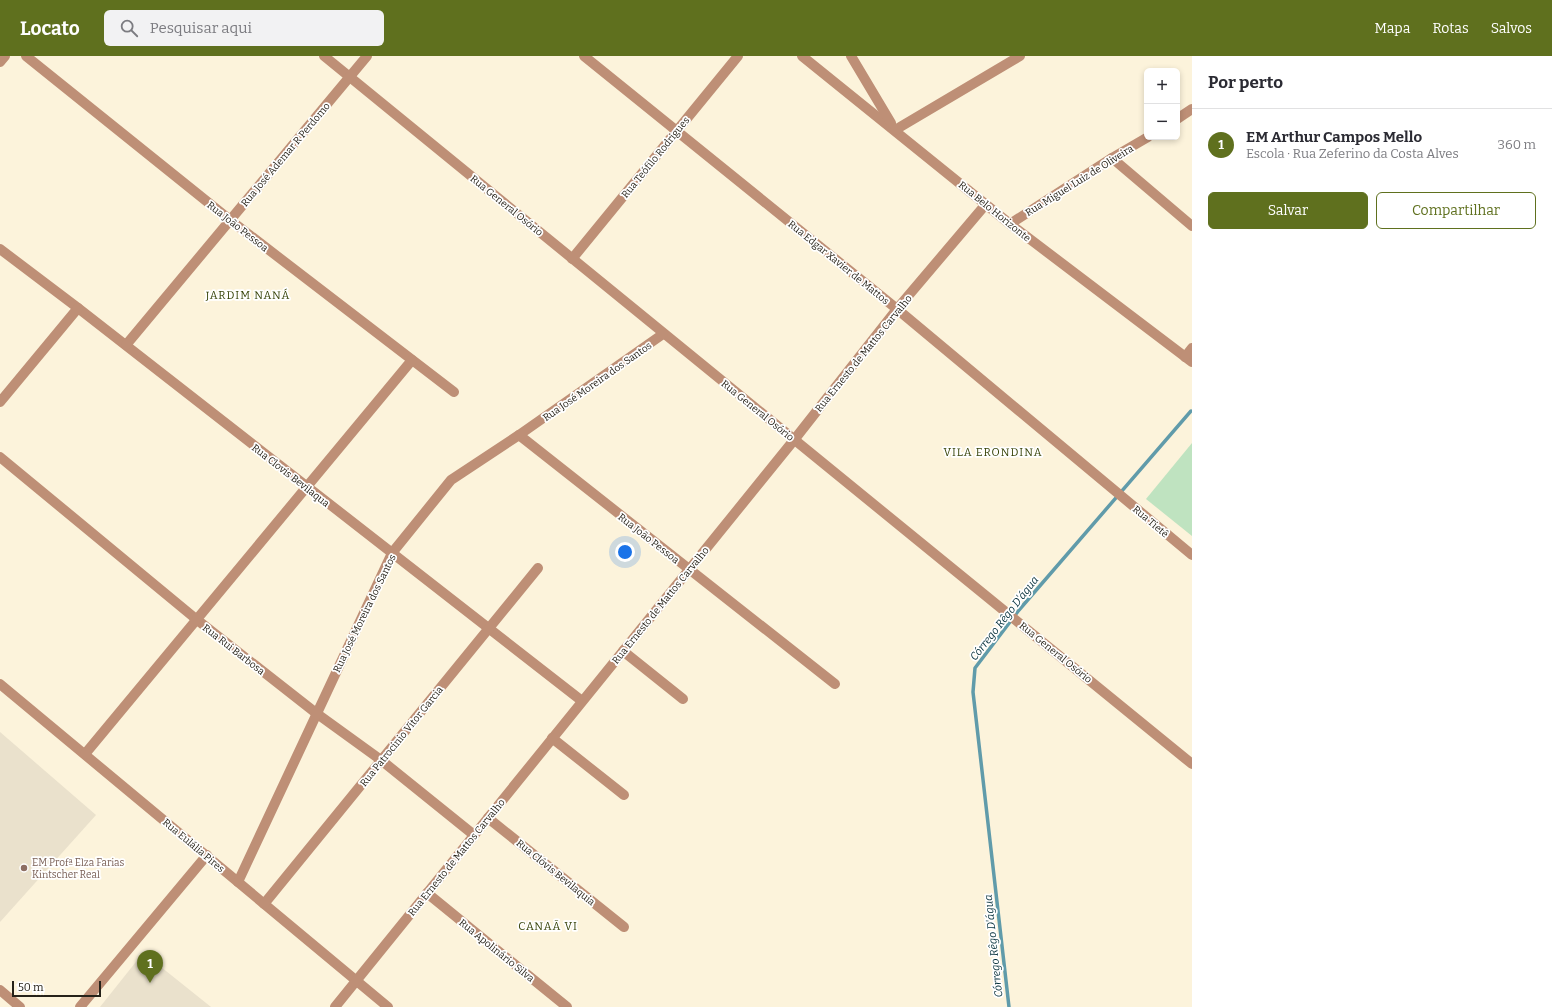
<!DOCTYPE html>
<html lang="pt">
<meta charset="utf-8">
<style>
:root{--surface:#fff;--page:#f2f2f3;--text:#2b2b33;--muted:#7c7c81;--line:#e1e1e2;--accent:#5f701e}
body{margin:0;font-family:Bitter,serif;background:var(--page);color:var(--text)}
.controls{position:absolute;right:12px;top:12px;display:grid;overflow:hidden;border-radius:6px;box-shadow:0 2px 6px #0003}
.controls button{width:36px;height:36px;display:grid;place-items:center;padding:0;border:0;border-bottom:1px solid var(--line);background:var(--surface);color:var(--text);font:20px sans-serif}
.scale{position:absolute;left:12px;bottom:10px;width:89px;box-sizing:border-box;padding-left:4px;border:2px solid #262219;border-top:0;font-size:11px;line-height:14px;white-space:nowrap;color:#262219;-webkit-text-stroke:3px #fff;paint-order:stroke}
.you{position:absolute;left:625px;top:496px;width:14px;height:14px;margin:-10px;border:3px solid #fff;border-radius:50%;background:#1a73e8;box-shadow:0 0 0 6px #1a73e833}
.badge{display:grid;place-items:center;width:26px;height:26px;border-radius:50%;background:var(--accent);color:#fff;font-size:13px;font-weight:700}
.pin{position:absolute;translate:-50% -33px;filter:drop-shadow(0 1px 2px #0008)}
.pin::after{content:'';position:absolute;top:21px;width:14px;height:12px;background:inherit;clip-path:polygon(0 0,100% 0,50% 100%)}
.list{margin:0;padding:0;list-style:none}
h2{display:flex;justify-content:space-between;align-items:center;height:52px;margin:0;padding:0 16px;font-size:17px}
h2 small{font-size:13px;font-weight:400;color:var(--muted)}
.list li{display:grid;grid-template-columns:26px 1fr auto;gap:12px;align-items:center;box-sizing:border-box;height:72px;padding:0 16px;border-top:1px solid var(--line)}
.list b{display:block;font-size:15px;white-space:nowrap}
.list p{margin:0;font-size:13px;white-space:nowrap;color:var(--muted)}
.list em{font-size:13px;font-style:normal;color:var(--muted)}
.actions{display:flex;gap:8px;padding:12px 16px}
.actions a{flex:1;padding:9px 0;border:1px solid var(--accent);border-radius:6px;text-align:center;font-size:14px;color:var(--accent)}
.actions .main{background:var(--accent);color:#fff}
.icon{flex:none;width:22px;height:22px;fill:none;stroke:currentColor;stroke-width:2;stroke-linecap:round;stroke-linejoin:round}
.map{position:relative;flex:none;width:1192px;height:951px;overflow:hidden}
header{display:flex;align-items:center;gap:24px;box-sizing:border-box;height:56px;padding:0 20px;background:var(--accent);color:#fff}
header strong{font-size:19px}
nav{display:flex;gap:22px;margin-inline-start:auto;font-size:14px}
.search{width:280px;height:36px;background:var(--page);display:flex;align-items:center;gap:10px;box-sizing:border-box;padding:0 14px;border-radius:6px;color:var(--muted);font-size:15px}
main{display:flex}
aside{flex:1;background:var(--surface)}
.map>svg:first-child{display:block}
.education{fill:#eae1cc}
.green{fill:#bfe3c0}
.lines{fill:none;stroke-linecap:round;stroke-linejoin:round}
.stream{stroke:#609baa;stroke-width:3.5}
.minor{stroke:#be8f76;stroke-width:10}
.education-dot{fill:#8d6e63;stroke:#fff;stroke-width:1.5}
.labels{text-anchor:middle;stroke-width:3.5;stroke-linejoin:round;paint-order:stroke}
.street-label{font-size:10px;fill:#262219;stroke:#fff}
.education-label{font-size:10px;fill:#785e54;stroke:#fff;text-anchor:start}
.neighbourhood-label{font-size:11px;letter-spacing:1px;fill:#354105;stroke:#fff}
.water-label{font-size:11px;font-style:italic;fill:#032e39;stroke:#fff}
</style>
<header>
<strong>Locato</strong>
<div class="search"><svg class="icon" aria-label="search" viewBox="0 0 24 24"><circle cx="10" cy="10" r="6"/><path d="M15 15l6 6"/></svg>Pesquisar aqui</div>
<nav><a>Mapa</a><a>Rotas</a><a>Salvos</a></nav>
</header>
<main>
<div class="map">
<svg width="1192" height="951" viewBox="0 0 1192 951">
<rect width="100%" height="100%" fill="#fcf3db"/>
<g class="education">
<polygon points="0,676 96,759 0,866"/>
<polygon points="143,897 151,903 211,951 100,951"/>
</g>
<polygon class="green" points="1192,387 1192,480 1146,443"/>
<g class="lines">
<polyline class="stream" points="1009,951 973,636 975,612 1019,554 1191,355"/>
<g class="minor">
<polyline points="26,0 230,164 454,336"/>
<polyline points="324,0 1192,708"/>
<polyline points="584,0 897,253 1192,499"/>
<polyline points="802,0 1010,168 1192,306"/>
<polyline points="851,0 891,67"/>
<polyline points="0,6 5,0"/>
<polyline points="1177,63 1192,53"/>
<polyline points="895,74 1020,0"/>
<polyline points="1112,102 1192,170"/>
<polyline points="1010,168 1112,102 1148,81"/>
<polyline points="0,193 78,252 582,645"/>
<polyline points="572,203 738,0"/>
<polyline points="126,289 367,0"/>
<polyline points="1185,301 1192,292"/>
<polyline points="0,346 78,252"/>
<polyline points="519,379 835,628"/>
<polyline points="0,401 196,563 316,657 381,704 474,779"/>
<polyline points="623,595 683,643"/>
<polyline points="0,628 388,951"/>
<polyline points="552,682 624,739"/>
<polyline points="85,698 412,304"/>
<polyline points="488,762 624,871"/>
<polyline points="238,826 392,497 451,424 519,379 663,278"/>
<polyline points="427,837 567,951"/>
<polyline points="264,848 538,512"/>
<polyline points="0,934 20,951"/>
<polyline points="80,951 207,799"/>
<polyline points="335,951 794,384 897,253 986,148"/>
</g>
</g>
<circle class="education-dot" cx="24" cy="812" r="4"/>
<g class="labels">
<g class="street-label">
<text transform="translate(285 98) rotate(-50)" y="4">Rua José Ademar R Perdomo</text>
<text transform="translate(655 101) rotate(-51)" y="4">Rua Teófilo Rodrigues</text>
<text transform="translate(1079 124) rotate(-32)" y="4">Rua Miguel Luiz de Oliveira</text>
<text transform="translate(507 149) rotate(39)" y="4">Rua General Osório</text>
<text transform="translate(995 155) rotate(39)" y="4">Rua Belo Horizonte</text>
<text transform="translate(238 170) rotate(38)" y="4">Rua João Pessoa</text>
<text transform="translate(839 206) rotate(39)" y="4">Rua Edgar Xavier de Mattos</text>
<text transform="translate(863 297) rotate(-51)" y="4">Rua Ernesto de Mattos Carvalho</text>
<text transform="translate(597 325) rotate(-35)" y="4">Rua José Moreira dos Santos</text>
<text transform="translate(758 354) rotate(39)" y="4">Rua General Osório</text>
<text transform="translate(291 419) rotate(38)" y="4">Rua Clovis Bevilaqua</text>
<text transform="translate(1151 465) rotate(40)" y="4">Rua Tietê</text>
<text transform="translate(649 482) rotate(38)" y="4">Rua João Pessoa</text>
<text transform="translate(660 549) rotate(-51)" y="4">Rua Ernesto de Mattos Carvalho</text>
<text transform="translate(364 557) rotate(-64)" y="4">Rua José Moreira dos Santos</text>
<text transform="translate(234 593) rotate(38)" y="4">Rua Rui Barbosa</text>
<text transform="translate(1056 596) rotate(39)" y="4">Rua General Osório</text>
<text transform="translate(401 680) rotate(-51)" y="4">Rua Patrocinio Vitor Garcia</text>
<text transform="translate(194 789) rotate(40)" y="4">Rua Eulália Pires</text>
<text transform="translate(456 801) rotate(-51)" y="4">Rua Ernesto de Mattos Carvalho</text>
<text transform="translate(556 816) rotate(39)" y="4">Rua Clóvis Bevilaquia</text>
<text transform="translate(497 894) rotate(39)" y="4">Rua Apolinário Silva</text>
</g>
<g class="education-label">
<text x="32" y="810">EM Profª Elza Farias<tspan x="32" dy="12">Kintscher Real</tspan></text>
</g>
<g class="neighbourhood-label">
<text x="248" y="243">JARDIM NANÁ</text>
<text x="993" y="400">VILA ERONDINA</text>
<text x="548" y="874">CANAÃ VI</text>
</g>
<g class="water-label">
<text transform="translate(1004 562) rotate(-52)" y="4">Córrego Rêgo D'água</text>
<text transform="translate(993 890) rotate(-96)" y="4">Córrego Rêgo D'água</text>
</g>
</g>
</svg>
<div class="controls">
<button>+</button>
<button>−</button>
</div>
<div class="scale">50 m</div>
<div class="you"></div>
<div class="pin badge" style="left:150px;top:927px">1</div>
</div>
<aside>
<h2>Por perto<small></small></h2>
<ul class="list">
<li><span class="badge">1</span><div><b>EM Arthur Campos Mello</b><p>Escola · Rua Zeferino da Costa Alves</p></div><em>360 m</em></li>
</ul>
<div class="actions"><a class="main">Salvar</a><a>Compartilhar</a></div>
</aside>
</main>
